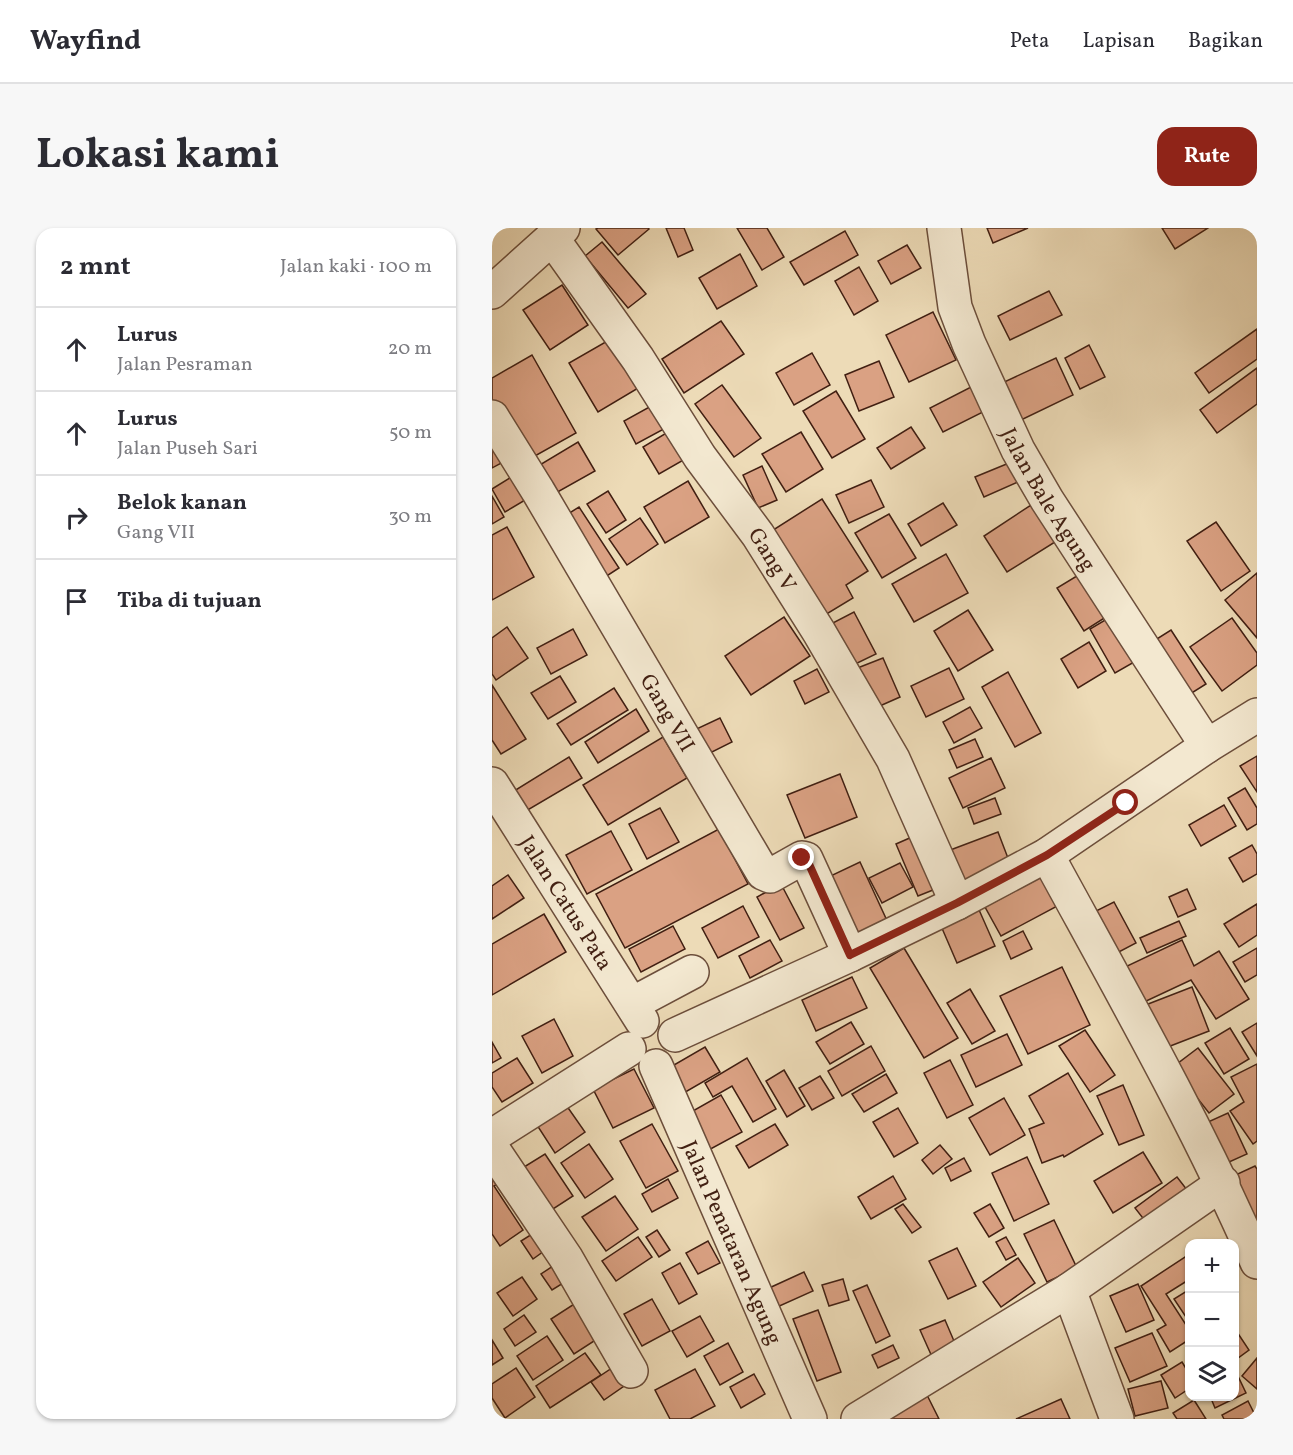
<!DOCTYPE html>
<html lang="id">
<meta charset="utf-8">
<style>
:root{--surface:#fff;--page:#f7f7f7;--text:#2b2b33;--muted:#7c7c81;--line:#e1e1e2;--accent:#8f2418}
body{margin:0;font-family:Vollkorn,serif;background:var(--page);color:var(--text)}
.controls{position:absolute;right:18px;bottom:18px;display:grid;overflow:hidden;border-radius:12px;box-shadow:0 2px 4px #0004}
.controls button{width:54px;height:54px;display:grid;place-items:center;padding:0;border:0;border-bottom:2px solid var(--line);background:var(--surface);color:var(--text);font:30px sans-serif}
.stop{position:absolute;width:18px;height:18px;margin:-14px;border:4px solid #8f2418;border-radius:50%;background:#fff}
.stop.end{background:#8f2418;border-color:#fff;box-shadow:0 2px 6px #0008}
.list{margin:0;padding:0;list-style:none}
h2{display:flex;justify-content:space-between;align-items:center;height:78px;margin:0;padding:0 24px;font-size:26px}
h2 small{font-size:20px;font-weight:400;color:var(--muted)}
.list li{display:grid;grid-template-columns:39px 1fr auto;gap:18px;align-items:center;box-sizing:border-box;height:84px;padding:0 24px;border-top:2px solid var(--line)}
.list b{display:block;font-size:22px;white-space:nowrap}
.list p{margin:0;font-size:20px;white-space:nowrap;color:var(--muted)}
.list em{font-size:20px;font-style:normal;color:var(--muted)}
.icon{flex:none;width:33px;height:33px;fill:none;stroke:currentColor;stroke-width:2;stroke-linecap:round;stroke-linejoin:round}
.map{position:relative;flex:none;width:765px;height:1191px;overflow:hidden;border-radius:18px}
header{display:flex;align-items:center;gap:36px;box-sizing:border-box;height:84px;padding:0 30px;background:var(--surface);border-bottom:2px solid var(--line)}
header strong{font-size:28px}
nav{display:flex;gap:33px;margin-inline-start:auto;font-size:21px}
.intro{display:flex;align-items:center;justify-content:space-between;box-sizing:border-box;height:144px;padding:0 36px}
h1{margin:0;font-size:42px}
.button{padding:15px 27px;border-radius:18px;background:var(--accent);color:#fff;font-size:21px;font-weight:700}
main{display:flex;gap:36px;padding:0 36px}
aside{flex:1;background:var(--surface);border-radius:18px;box-shadow:0 2px 4px #0004}
.map>svg:first-child{display:block}
.building{fill:#daa183;stroke:#411f12;stroke-width:1.5}
.lines{fill:none;stroke-linecap:round;stroke-linejoin:round}
.minor-casing{stroke:#6c4e3b;stroke-width:36}
.minor{stroke:#f3e8d0;stroke-width:33}
.route{stroke:#8f2418;stroke-width:8}
.labels{text-anchor:middle;stroke-width:5;stroke-linejoin:round;paint-order:stroke}
.street-label{font-size:22px;fill:#411f12;stroke:#f3e8d0}
</style>
<header>
<strong>Wayfind</strong>
<nav><a>Peta</a><a>Lapisan</a><a>Bagikan</a></nav>
</header>
<div class="intro"><h1>Lokasi kami</h1><a class="button">Rute</a></div>
<main>
<aside>
<h2>2 mnt<small>Jalan kaki · 100 m</small></h2>
<ul class="list">
<li><svg class="icon" aria-label="ahead" viewBox="0 0 24 24"><path d="M12 20V5M6 11l6-6 6 6"/></svg><div><b>Lurus</b><p>Jalan Pesraman</p></div><em>20 m</em></li>
<li><svg class="icon" aria-label="ahead" viewBox="0 0 24 24"><path d="M12 20V5M6 11l6-6 6 6"/></svg><div><b>Lurus</b><p>Jalan Puseh Sari</p></div><em>50 m</em></li>
<li><svg class="icon" aria-label="right" viewBox="0 0 24 24"><path d="M7 20v-9h11M14 6l5 5-5 5"/></svg><div><b>Belok kanan</b><p>Gang VII</p></div><em>30 m</em></li>
<li><svg class="icon" aria-label="arrive" viewBox="0 0 24 24"><path d="M6 21V4h12l-3 4 3 4H6"/></svg><div><b>Tiba di tujuan</b></div></li>
</ul>
</aside>
<div class="map">
<svg width="765" height="1191" viewBox="0 0 765 1191">
<rect width="100%" height="100%" fill="#eddbb7"/>
<filter id="stains"><feTurbulence type="fractalNoise" baseFrequency=".00333" numOctaves="4"/><feColorMatrix values="0 0 0 0 .2 0 0 0 0 .09 0 0 0 0 .02 0 0 0 .5 -.17"/></filter>
<radialGradient id="worn" r=".72"><stop offset=".6" stop-color="#630" stop-opacity="0"/><stop offset="1" stop-color="#630" stop-opacity=".3"/></radialGradient>
<g class="building">
<polygon points="106,0 156,0 157,1 126,27 104,1"/>
<polygon points="174,0 192,0 201,22 186,29"/>
<polygon points="245,0 275,0 292,29 270,42"/>
<polygon points="495,0 536,0 501,15"/>
<polygon points="670,0 716,0 683,21"/>
<polygon points="353,3 366,27 312,57 298,34"/>
<polygon points="110,14 154,66 136,80 93,28"/>
<polygon points="415,17 429,40 399,56 386,33"/>
<polygon points="248,26 265,58 225,81 207,50"/>
<polygon points="367,39 386,73 362,87 343,53"/>
<polygon points="70,57 96,97 58,122 31,82"/>
<polygon points="557,63 570,87 518,112 506,88"/>
<polygon points="441,84 464,132 417,154 394,107"/>
<polygon points="229,93 252,126 192,165 170,131"/>
<polygon points="765,101 765,131 717,165 703,145"/>
<polygon points="124,108 153,156 106,184 77,135"/>
<polygon points="597,117 613,149 588,161 573,130"/>
<polygon points="320,125 338,157 302,177 284,145"/>
<polygon points="40,127 84,205 34,233 0,174 0,150"/>
<polygon points="564,130 581,167 529,192 510,155"/>
<polygon points="387,133 402,169 367,183 353,147"/>
<polygon points="765,140 765,176 725,205 708,182"/>
<polygon points="230,157 269,210 242,229 203,176"/>
<polygon points="481,158 493,183 451,204 438,180"/>
<polygon points="344,163 373,211 340,230 311,183"/>
<polygon points="170,172 183,195 144,216 132,193"/>
<polygon points="186,198 202,226 167,246 151,219"/>
<polygon points="419,199 433,220 399,241 385,220"/>
<polygon points="309,204 331,241 294,264 270,226"/>
<polygon points="0,205 15,232 0,240"/>
<polygon points="86,214 103,243 62,266 46,238"/>
<polygon points="517,235 526,254 492,269 483,249"/>
<polygon points="270,238 285,272 266,280 251,247"/>
<polygon points="31,242 45,265 13,284 0,261"/>
<polygon points="379,252 392,279 357,295 344,267"/>
<polygon points="196,253 217,289 173,315 152,279"/>
<polygon points="116,263 134,292 114,305 95,276"/>
<polygon points="0,268 12,289 0,296"/>
<polygon points="330,271 376,343 354,357 361,370 328,390 278,304"/>
<polygon points="451,275 465,297 429,318 416,296"/>
<polygon points="539,277 563,314 515,344 492,308"/>
<polygon points="87,279 127,340 107,353 68,291"/>
<polygon points="397,286 424,330 390,350 363,305"/>
<polygon points="148,290 166,316 135,337 117,311"/>
<polygon points="724,294 758,343 729,363 695,313"/>
<polygon points="15,299 42,349 0,372 0,307"/>
<polygon points="454,326 476,365 422,394 400,356"/>
<polygon points="598,340 625,382 592,403 565,360"/>
<polygon points="765,345 765,410 733,372"/>
<polygon points="476,382 501,422 466,443 442,403"/>
<polygon points="362,384 384,426 355,440 333,399"/>
<polygon points="625,385 651,429 623,445 598,401"/>
<polygon points="292,389 318,428 259,467 233,428"/>
<polygon points="740,390 765,425 765,437 730,463 698,419"/>
<polygon points="15,399 36,430 4,452 0,446 0,410"/>
<polygon points="81,401 95,427 59,446 45,420"/>
<polygon points="679,402 714,456 695,468 660,414"/>
<polygon points="597,414 614,443 586,460 569,431"/>
<polygon points="391,430 408,469 381,481 363,441"/>
<polygon points="457,440 472,471 434,489 419,458"/>
<polygon points="325,441 337,464 313,476 302,453"/>
<polygon points="516,444 549,505 523,519 490,459"/>
<polygon points="68,448 84,474 56,491 39,465"/>
<polygon points="0,457 34,511 9,526 0,512"/>
<polygon points="122,460 136,482 79,517 65,496"/>
<polygon points="478,479 490,500 462,515 451,494"/>
<polygon points="144,481 157,503 106,535 93,514"/>
<polygon points="228,490 240,514 210,529 198,504"/>
<polygon points="171,509 195,550 116,597 91,557"/>
<polygon points="483,511 491,529 465,540 457,522"/>
<polygon points="765,528 765,564 748,538"/>
<polygon points="77,529 90,550 34,583 22,563"/>
<polygon points="499,530 513,560 471,580 457,550"/>
<polygon points="348,546 365,589 313,610 295,567"/>
<polygon points="753,560 765,580 765,596 755,602 736,570"/>
<polygon points="503,570 509,586 482,596 476,580"/>
<polygon points="732,577 744,598 709,618 697,597"/>
<polygon points="168,580 187,614 155,631 137,596"/>
<polygon points="227,601 256,656 133,720 104,666"/>
<polygon points="119,603 140,642 95,666 74,627"/>
<polygon points="506,604 519,638 466,658 453,624"/>
<polygon points="429,605 451,658 426,668 404,616"/>
<polygon points="760,617 765,626 765,646 751,654 737,630"/>
<polygon points="368,634 397,697 360,715 330,652"/>
<polygon points="408,635 421,659 390,675 377,650"/>
<polygon points="555,646 571,675 509,708 493,679"/>
<polygon points="16,647 32,670 0,691 0,658"/>
<polygon points="289,656 312,700 288,712 265,669"/>
<polygon points="695,661 704,681 686,689 677,669"/>
<polygon points="622,674 644,715 623,726 602,684"/>
<polygon points="484,675 503,718 465,735 446,691"/>
<polygon points="765,676 765,707 747,719 732,696"/>
<polygon points="251,678 267,709 226,730 210,700"/>
<polygon points="52,686 74,724 0,767 0,716"/>
<polygon points="687,693 694,708 655,725 648,710"/>
<polygon points="181,698 193,721 149,744 137,721"/>
<polygon points="531,703 540,721 519,731 511,713"/>
<polygon points="278,712 290,733 258,750 247,728"/>
<polygon points="690,712 702,738 727,723 757,771 724,791 699,752 650,775 633,739"/>
<polygon points="412,720 466,810 432,830 378,740"/>
<polygon points="765,720 765,747 753,754 741,734"/>
<polygon points="570,739 598,797 536,826 508,768"/>
<polygon points="360,749 375,780 324,803 310,772"/>
<polygon points="700,759 717,803 668,822 651,778"/>
<polygon points="478,761 503,803 480,816 455,775"/>
<polygon points="62,791 81,828 50,845 30,808"/>
<polygon points="359,794 372,816 338,836 324,814"/>
<polygon points="765,795 765,828 750,804"/>
<polygon points="738,800 757,831 732,846 713,815"/>
<polygon points="593,802 623,847 598,864 567,818"/>
<polygon points="515,806 530,837 484,859 469,827"/>
<polygon points="0,814 9,830 0,835"/>
<polygon points="379,818 393,843 350,868 336,843"/>
<polygon points="213,819 228,844 190,866 175,841"/>
<polygon points="706,820 742,866 717,885 681,839"/>
<polygon points="25,830 41,855 10,874 0,859 0,845"/>
<polygon points="255,830 284,881 261,894 240,858 221,869 213,855"/>
<polygon points="458,832 481,877 455,890 432,845"/>
<polygon points="765,836 765,913 761,916 738,883 752,874 739,849"/>
<polygon points="142,841 162,880 121,900 101,861"/>
<polygon points="292,842 313,878 295,889 274,853"/>
<polygon points="576,845 611,906 572,929 571,927 550,935 537,901 552,895 537,868"/>
<polygon points="394,846 405,865 372,884 360,866"/>
<polygon points="328,848 342,870 320,882 307,860"/>
<polygon points="631,857 652,907 627,917 605,868"/>
<polygon points="229,867 250,904 213,924 192,888"/>
<polygon points="512,870 533,907 498,927 477,890"/>
<polygon points="72,874 93,904 63,925 43,894"/>
<polygon points="406,880 426,915 402,929 381,894"/>
<polygon points="736,885 755,926 726,939 707,898"/>
<polygon points="160,896 186,943 154,960 128,913"/>
<polygon points="283,896 296,917 257,940 244,918"/>
<polygon points="97,916 121,951 93,970 69,935"/>
<polygon points="448,917 460,931 441,946 430,932"/>
<polygon points="651,924 670,955 621,985 602,953"/>
<polygon points="53,926 81,968 61,981 32,939"/>
<polygon points="0,927 16,949 2,958 31,1002 8,1018 0,1006"/>
<polygon points="535,929 557,976 522,993 500,945"/>
<polygon points="472,930 479,943 459,953 453,940"/>
<polygon points="763,938 765,941 765,997 737,950"/>
<polygon points="401,948 414,971 379,991 366,969"/>
<polygon points="685,949 699,967 657,998 643,980"/>
<polygon points="176,951 186,970 160,984 150,966"/>
<polygon points="123,968 146,1001 114,1023 90,989"/>
<polygon points="411,976 429,999 420,1005 403,981"/>
<polygon points="498,976 512,1000 497,1009 482,985"/>
<polygon points="562,992 585,1040 555,1054 532,1006"/>
<polygon points="48,1001 59,1018 41,1031 29,1013"/>
<polygon points="165,1002 178,1022 167,1029 154,1009"/>
<polygon points="146,1009 160,1029 124,1053 110,1033"/>
<polygon points="514,1009 524,1027 514,1032 504,1014"/>
<polygon points="216,1013 228,1035 206,1046 194,1025"/>
<polygon points="465,1020 484,1058 456,1071 437,1033"/>
<polygon points="696,1027 698,1051 674,1066 698,1103 698,1111 678,1124 665,1102 674,1097 649,1058"/>
<polygon points="526,1030 543,1055 509,1079 491,1054"/>
<polygon points="70,1032 81,1049 60,1062 49,1046"/>
<polygon points="188,1035 205,1066 187,1076 170,1045"/>
<polygon points="312,1044 321,1063 283,1080 275,1061"/>
<polygon points="30,1049 45,1071 21,1088 5,1065"/>
<polygon points="351,1051 357,1072 337,1078 330,1057"/>
<polygon points="646,1056 662,1092 634,1104 618,1068"/>
<polygon points="375,1057 398,1108 384,1115 361,1063"/>
<polygon points="698,1061 698,1091 696,1092 682,1071"/>
<polygon points="93,1069 116,1104 82,1126 59,1091"/>
<polygon points="160,1071 178,1103 150,1118 132,1086"/>
<polygon points="326,1082 349,1144 325,1153 301,1091"/>
<polygon points="32,1087 44,1104 23,1118 12,1101"/>
<polygon points="208,1088 222,1113 195,1129 180,1103"/>
<polygon points="453,1092 465,1120 441,1131 428,1102"/>
<polygon points="745,1104 757,1122 742,1133 742,1106"/>
<polygon points="660,1105 675,1138 638,1154 623,1120"/>
<polygon points="55,1108 71,1132 41,1152 25,1128"/>
<polygon points="0,1112 11,1130 0,1137"/>
<polygon points="236,1115 251,1144 228,1157 212,1128"/>
<polygon points="401,1117 407,1130 386,1140 380,1127"/>
<polygon points="93,1125 109,1147 58,1180 44,1158"/>
<polygon points="765,1130 765,1161 750,1148"/>
<polygon points="690,1134 698,1147 698,1160 683,1170 669,1147"/>
<polygon points="123,1138 135,1156 112,1172 99,1154"/>
<polygon points="24,1140 43,1169 13,1190 0,1170 0,1156"/>
<polygon points="203,1141 223,1178 198,1191 178,1191 163,1162"/>
<polygon points="744,1144 754,1165 723,1180 718,1168 742,1168"/>
<polygon points="262,1146 273,1166 249,1180 238,1159"/>
<polygon points="669,1153 676,1180 643,1188 636,1161"/>
<polygon points="435,1167 447,1191 385,1191"/>
<polygon points="569,1171 578,1191 524,1191"/>
<polygon points="702,1172 714,1191 685,1191 681,1185"/>
<polygon points="756,1173 765,1191 732,1191 730,1187"/>
</g>
<g class="lines">
<defs>
<g id="minor">
<path id="s1" d="M452,0L463,79L477,116L526,222L555,272L715,518"/>
<path id="s2" d="M60,10L146,131L208,229L266,307L327,404L401,531L465,675"/>
<polyline points="0,64 71,0"/>
<path id="s3" d="M0,189L46,263L271,645L278,648L310,630L314,631L358,727"/>
<path id="s4" d="M0,556L150,793"/>
<path d="M555,627C628,761 704,894 765,1034"/>
<polyline points="140,776 200,744"/>
<polyline points="183,807 358,727 465,675 555,627 715,518 765,487"/>
<path id="s5" d="M164,838L318,1191"/>
<polyline points="0,908 137,821"/>
<polyline points="0,920 74,1030 139,1143"/>
<polyline points="577,1062 625,1191"/>
<polyline points="366,1191 577,1062 731,955"/>
</g>
</defs>
<use href="#minor" class="minor-casing"/>
<use href="#minor" class="minor"/>
</g>
<g class="lines">
<polyline class="route" points="310,630 316,634 358,727 465,675 555,627 634,575"/>
</g>
<g class="labels">
<g class="street-label">
<text dy="8" stroke="none"><textPath href="#s1" startOffset="294">Jalan Bale Agung</textPath></text>
<text dy="8" stroke="none"><textPath href="#s2" startOffset="390">Gang V</textPath></text>
<text dy="8" stroke="none"><textPath href="#s3" startOffset="344">Gang VII</textPath></text>
<text dy="8" stroke="none"><textPath href="#s4" startOffset="140">Jalan Catus Pata</textPath></text>
<text dy="8" stroke="none"><textPath href="#s5" startOffset="192">Jalan Penataran Agung</textPath></text>
</g>
</g>
<rect width="100%" height="100%" filter="url(#stains)"/>
<rect width="100%" height="100%" fill="url(#worn)"/>
</svg>
<div class="controls">
<button>+</button>
<button>−</button>
<button><svg class="icon" aria-label="layers" viewBox="0 0 24 24"><path d="M12 4l9 5-9 5-9-5zM3 14l9 5 9-5"/></svg></button>
</div>
<div class="stop" style="left:634px;top:575px"></div>
<div class="stop end" style="left:310px;top:630px"></div>
</div>
</main>
